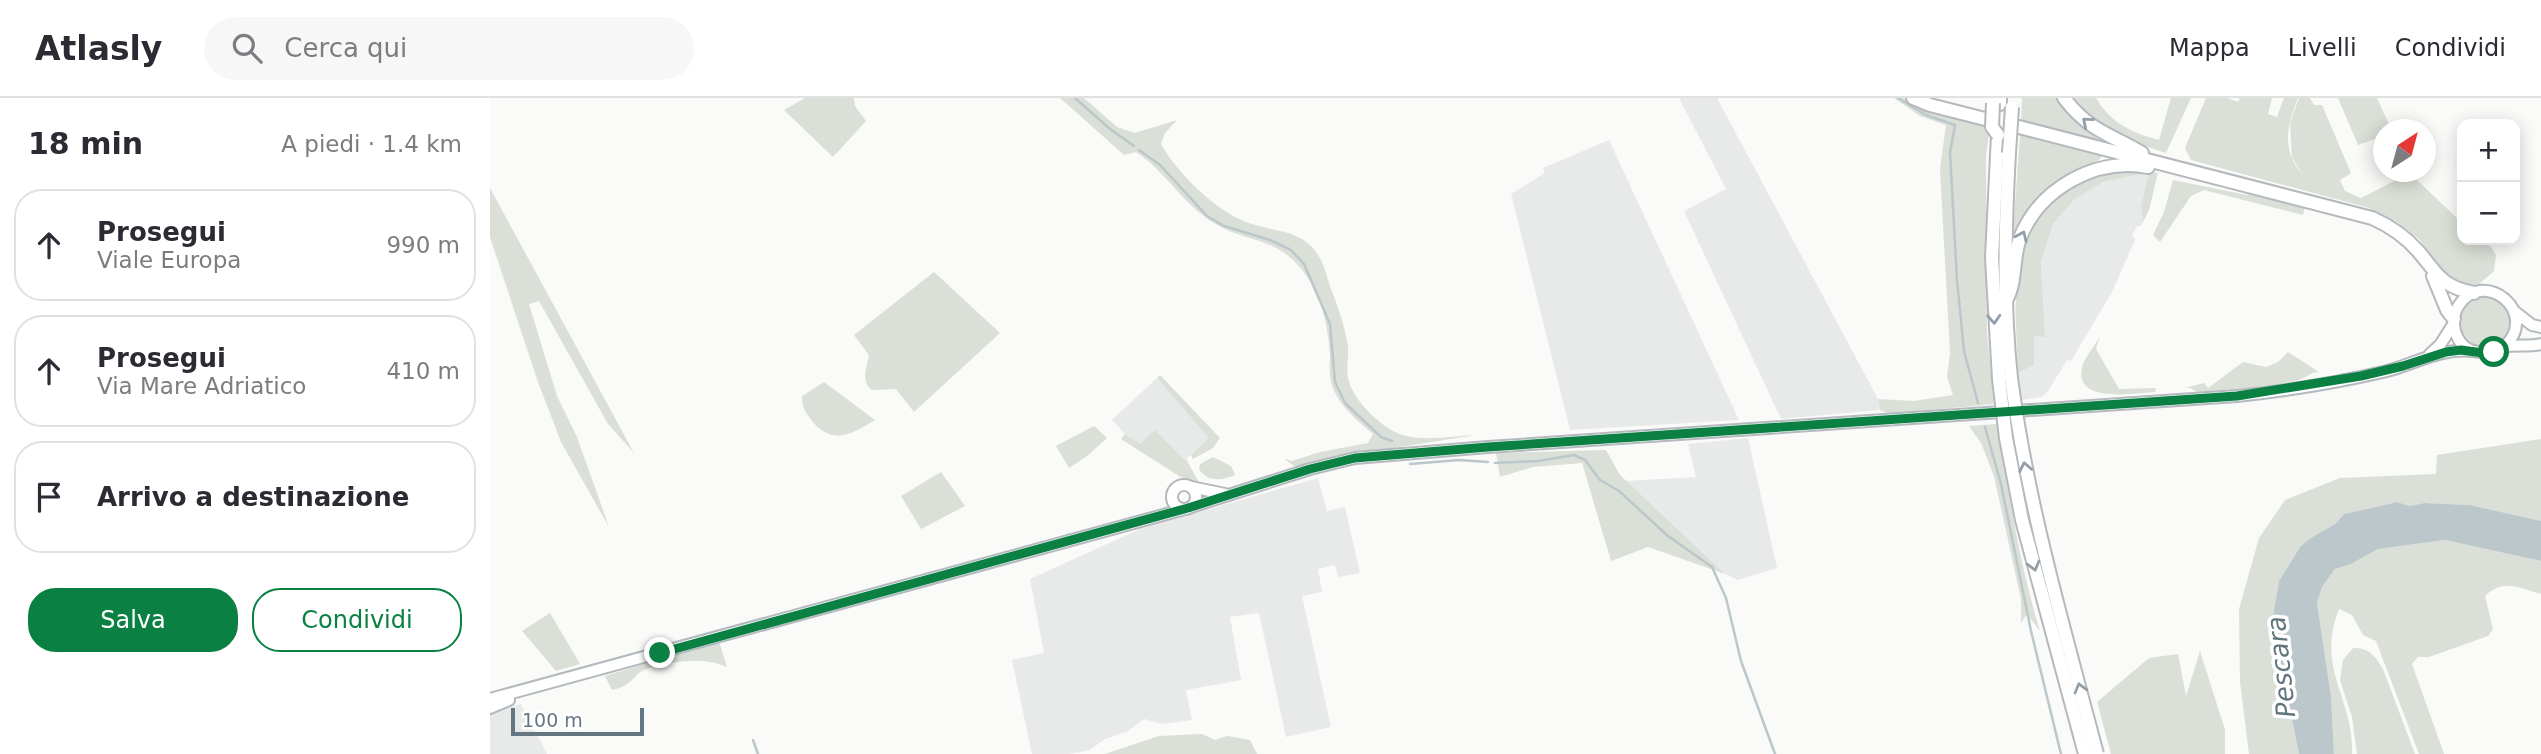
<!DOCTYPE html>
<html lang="it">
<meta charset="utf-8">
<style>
:root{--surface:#fff;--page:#f7f7f7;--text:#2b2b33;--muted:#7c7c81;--line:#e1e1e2;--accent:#0b8043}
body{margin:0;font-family:"DejaVu Sans",sans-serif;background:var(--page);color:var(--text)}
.controls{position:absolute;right:21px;top:21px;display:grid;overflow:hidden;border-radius:14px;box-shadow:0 4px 18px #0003}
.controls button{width:63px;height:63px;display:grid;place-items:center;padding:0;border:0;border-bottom:2px solid var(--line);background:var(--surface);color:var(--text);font:35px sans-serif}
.compass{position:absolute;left:1883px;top:21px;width:63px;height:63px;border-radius:50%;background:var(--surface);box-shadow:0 4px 18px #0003;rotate:36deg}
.scale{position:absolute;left:21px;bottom:18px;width:133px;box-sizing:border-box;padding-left:7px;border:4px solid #657683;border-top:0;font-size:19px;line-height:24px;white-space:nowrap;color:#657683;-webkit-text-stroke:5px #fff;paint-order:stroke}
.stop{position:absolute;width:21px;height:21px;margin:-16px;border:5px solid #0b8043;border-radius:50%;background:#fff}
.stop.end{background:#0b8043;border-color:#fff;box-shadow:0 2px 7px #0008}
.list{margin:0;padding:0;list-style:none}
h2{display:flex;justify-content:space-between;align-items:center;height:91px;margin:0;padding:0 28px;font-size:30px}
h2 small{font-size:23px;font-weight:400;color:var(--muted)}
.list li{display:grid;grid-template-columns:46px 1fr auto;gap:21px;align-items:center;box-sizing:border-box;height:112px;margin:0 14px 14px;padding:0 14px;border:2px solid var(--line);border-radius:28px}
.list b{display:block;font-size:26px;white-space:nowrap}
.list p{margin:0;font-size:23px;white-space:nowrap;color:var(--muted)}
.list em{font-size:23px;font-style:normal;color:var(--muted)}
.actions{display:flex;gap:14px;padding:21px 28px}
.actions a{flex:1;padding:16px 0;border:2px solid var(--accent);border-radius:28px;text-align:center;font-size:24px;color:var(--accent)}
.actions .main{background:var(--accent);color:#fff}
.icon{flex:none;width:38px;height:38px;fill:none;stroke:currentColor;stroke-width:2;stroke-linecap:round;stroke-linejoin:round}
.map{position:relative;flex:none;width:2051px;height:656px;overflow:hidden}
header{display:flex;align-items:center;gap:42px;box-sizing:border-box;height:98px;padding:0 35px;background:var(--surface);border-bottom:2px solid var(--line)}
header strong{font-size:33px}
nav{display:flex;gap:38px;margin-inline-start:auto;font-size:24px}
.search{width:490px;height:63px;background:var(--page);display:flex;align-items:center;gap:18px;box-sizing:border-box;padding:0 24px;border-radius:38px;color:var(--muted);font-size:26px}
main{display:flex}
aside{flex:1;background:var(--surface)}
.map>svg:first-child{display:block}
.built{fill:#e8e9e9}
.green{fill:#dadfd7}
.water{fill:#bbc7cb}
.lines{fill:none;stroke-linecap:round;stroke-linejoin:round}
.stream{stroke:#bbc7cb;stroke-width:2.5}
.secondary-casing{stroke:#b3babf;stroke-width:14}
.trunk-casing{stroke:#b4b9bd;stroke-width:16}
.secondary{stroke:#fff;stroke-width:10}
.trunk{stroke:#fff;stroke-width:12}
.trunk-bridge-casing{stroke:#b4b9bd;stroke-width:16;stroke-linecap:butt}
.trunk-bridge{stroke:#fff;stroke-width:12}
.oneway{stroke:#939fa8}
.route{stroke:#0b8043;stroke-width:9}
.labels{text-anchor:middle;stroke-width:7;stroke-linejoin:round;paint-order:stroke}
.water-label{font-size:26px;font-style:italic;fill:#60757c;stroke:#fff}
</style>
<header>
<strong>Atlasly</strong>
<div class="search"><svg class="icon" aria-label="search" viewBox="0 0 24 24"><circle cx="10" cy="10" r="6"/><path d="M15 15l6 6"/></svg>Cerca qui</div>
<nav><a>Mappa</a><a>Livelli</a><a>Condividi</a></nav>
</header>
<main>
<aside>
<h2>18 min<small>A piedi · 1.4 km</small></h2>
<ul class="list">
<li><svg class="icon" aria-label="ahead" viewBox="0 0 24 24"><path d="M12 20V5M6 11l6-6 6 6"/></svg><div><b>Prosegui</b><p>Viale Europa</p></div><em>990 m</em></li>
<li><svg class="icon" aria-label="ahead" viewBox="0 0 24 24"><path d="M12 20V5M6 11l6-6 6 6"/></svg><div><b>Prosegui</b><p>Via Mare Adriatico</p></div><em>410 m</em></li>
<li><svg class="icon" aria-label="arrive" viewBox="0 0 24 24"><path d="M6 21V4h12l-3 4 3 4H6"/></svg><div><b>Arrivo a destinazione</b></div></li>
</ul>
<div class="actions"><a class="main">Salva</a><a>Condividi</a></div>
</aside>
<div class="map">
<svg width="2051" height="656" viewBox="0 0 2051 656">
<rect width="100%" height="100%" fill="#fafaf8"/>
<g class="built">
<polygon points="1189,0 1227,0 1388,301 1390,312 1291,321 1194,113 1236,91"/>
<polygon points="1119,42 1249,322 1080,332 1021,96 1055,75 1053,70"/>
<polygon points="1651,76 1658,77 1651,109 1653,124 1651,128 1647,128 1642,137 1645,142 1622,194 1581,263 1577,262 1558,293 1552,299 1531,302 1528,275 1544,267 1544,238 1555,238 1551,164 1563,126 1584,102 1613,84"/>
<polygon points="667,280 720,340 694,363 665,333 650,346 635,336 622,322"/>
<polygon points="1258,340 1287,470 1248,482 1235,476 1136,383 1206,379 1198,346"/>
<polygon points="828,380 837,413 855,409 870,475 848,479 845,467 828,471 832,494 812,498 841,629 796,639 769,515 740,519 751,582 696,592 702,622 672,626 654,621 638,633 615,641 600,652 580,656 542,656 522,562 554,555 540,481 650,431"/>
<polygon points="31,606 57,656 0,656 0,616"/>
</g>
<g class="green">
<polygon points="315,0 364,0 365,8 376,23 343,59 294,12"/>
<path d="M570,0H594L627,29L645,35L687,22L675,35L671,46C688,76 728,116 762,126C782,133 805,132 821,148C833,160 836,176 841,191C848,209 855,229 858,248C859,259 856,270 858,280C862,302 894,333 916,338C937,343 965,338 986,337L866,356L807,370L794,361L802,363L830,354L878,345L883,336C867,322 846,306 841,283C839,275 840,265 840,256C838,231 833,202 818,180C788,136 762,148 724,125C694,107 675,73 646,54L634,57Z"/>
<polygon points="1404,0 1413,0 1434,13 1500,27 1496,58 1497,234 1504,306 1399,316 1390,312 1388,301 1424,303 1463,297 1457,279 1460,255 1450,71 1456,27 1430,18"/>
<polygon points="1532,0 1568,0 1588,24 1611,43 1531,23"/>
<path d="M1581,0H1606C1621,25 1642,35 1669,42L1681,0H1701L1676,55C1640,43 1605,30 1581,0Z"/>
<path d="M1716,0H1737L1748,4L1750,0H1782L1778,16L1787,19L1794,0H1808C1797,28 1791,51 1812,76L1802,59L1800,25L1809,0H1820L1824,7H1832L1861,75L1850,82L1855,93L1871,100L1912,79L1909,74H1917L1913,79L1917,83L1926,81L1972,125V142H1991L2001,149L2006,157L2004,173L1989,186L1977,188L1958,181L1929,141L1907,124L1879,110L1701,62L1695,50Z"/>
<polygon points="1848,0 1887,0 1901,31 1894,32 1893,38 1868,47"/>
<polygon points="1530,37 1613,57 1605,66 1583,75 1522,147"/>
<path d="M1648,71L1668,75L1659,112L1653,124L1651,109L1658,77L1651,76L1613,84L1584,102L1563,126L1551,164L1555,239L1544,238V267L1528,275C1526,215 1516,154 1561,106C1576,91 1594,78 1616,74C1626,72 1638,72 1648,71Z"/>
<polygon points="1683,82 1757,97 1771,96 1815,107 1813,117 1714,92 1701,98 1670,144 1663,137 1674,114"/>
<polygon points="0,90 144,355 118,326 49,203 39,206 67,298 87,339 119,429 71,344 48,284 0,139"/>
<path d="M444,174L510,235L424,314L406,291L382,292C370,282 377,270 379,257L364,237Z"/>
<circle cx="1995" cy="224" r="25"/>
<path d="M1610,238L1606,251L1629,291L1666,290L1665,294C1645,295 1580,307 1593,266C1597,257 1605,247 1610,238Z"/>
<path d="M1798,254L1829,274C1821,274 1817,279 1809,282C1776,290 1740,291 1707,294L1700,290H1695L1714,285L1718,290L1753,264L1776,269L1788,264Z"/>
<polygon points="670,277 730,340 723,350 703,361 701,357 719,340 667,280"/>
<path d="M334,284L385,322C362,336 343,348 322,323C315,314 312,309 312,298Z"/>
<path d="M1507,326C1519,396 1529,465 1550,533L1537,516L1531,525V501L1504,378L1491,345L1479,328Z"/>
<polygon points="604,328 617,340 597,358 579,370 566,348"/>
<polygon points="665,332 694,362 696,361 711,388 689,378 631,341 635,336 650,346"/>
<polygon points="2051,341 2051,423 1980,407 1934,405 1920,408 1907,404 1854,416 1845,426 1819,441 1810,449 1789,483 1783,518 1809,656 1759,656 1750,584 1749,511 1769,440 1795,402 1850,380 1946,376 1947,357"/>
<polygon points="1116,352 1130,377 1235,476 1158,449 1121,463 1092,365 1043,369 1010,379 1006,355"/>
<path d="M723,359L741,368L745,377C732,383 717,384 709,371L710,366Z"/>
<polygon points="451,374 475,408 431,431 411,398"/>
<path d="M1955,442L2051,463V496C2028,490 2014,480 1995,498L2003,531L1998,538L1939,559H1928L1922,566L1954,656H1929L1886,543L1873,537L1862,517L1849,511C1825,571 1865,602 1862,656H1844L1841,598L1827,505L1832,489L1845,471L1861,466L1888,451Z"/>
<polygon points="60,515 90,566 66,573 32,533"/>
<path d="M229,543L237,569C213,558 178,563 154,572C146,575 144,582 137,586C134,589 126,591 122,592L115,578Z"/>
<path d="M1863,550C1880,550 1885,558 1893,571L1925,656H1867L1862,619L1850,582L1853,562Z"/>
<polygon points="1710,553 1735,632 1735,656 1621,656 1607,604 1659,560 1688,556 1696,598"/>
<polygon points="712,636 725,642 737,638 760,642 767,656 615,656 669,638"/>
</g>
<polygon class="water" points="1907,404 1920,408 1934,405 1980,407 2051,423 2051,463 1955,442 1888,451 1861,466 1845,471 1832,489 1827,505 1841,598 1844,656 1809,656 1784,530 1783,518 1789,483 1810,449 1819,441 1845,426 1854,416"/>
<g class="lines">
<g class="stream">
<polyline points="585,0 620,31 644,48"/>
<polyline points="1408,0 1436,17 1465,27 1460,55 1467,182 1474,253 1488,305"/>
<polyline points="649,52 670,67 717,118 734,128 780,142 801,152 814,166 840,226 845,284 855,305 891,339 902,343"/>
<polyline points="1495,329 1511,386 1541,533 1571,656"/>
<polyline points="1005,365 1048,363 1084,357 1095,362 1110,382 1129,393 1178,438 1222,469 1236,500 1251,563 1285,656"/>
<polyline points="920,366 969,362 998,364"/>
<polyline points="263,642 268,656"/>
</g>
<defs>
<g id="secondary">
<polyline points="2024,213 2042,227 2051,229"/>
<path d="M2014,249C2051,215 1994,169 1969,207C1964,214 1963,224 1965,233C1973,259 1994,256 2013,249C2024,246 2039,249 2051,246"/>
<polyline points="1940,256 1950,247 1964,225"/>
<circle cx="694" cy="399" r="12"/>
<polyline points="701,389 735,396"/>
<path d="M701,409L820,371L865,360L998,349L1747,298C1796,293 1845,285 1893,274C1923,267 1951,249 1983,253"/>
<polyline points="0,601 695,411"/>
<polyline points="0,610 19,602"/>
</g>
<g id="trunk">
<polyline points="1423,0 1440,7 1499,22"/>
<path d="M1574,0C1599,33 1620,36 1652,55"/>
<polyline points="1510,6 1510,0"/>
<path d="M1529,29L1882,120C1900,128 1915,138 1928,153C1947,175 1951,189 1984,195"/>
<polyline points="1508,37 1502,160 1509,281"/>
<path d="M1519,55C1515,130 1513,205 1521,280"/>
<polyline points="1943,178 1957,212 1964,221"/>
<path d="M1516,203C1527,183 1522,161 1530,140C1550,90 1606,59 1658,69"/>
</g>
</defs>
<use href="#secondary" class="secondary-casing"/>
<use href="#trunk" class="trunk-casing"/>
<use href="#secondary" class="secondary"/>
<use href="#trunk" class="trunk"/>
<defs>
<g id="trunk-bridge">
<polyline points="1503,5 1502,29 1508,37"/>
<polyline points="1519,55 1522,9"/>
<path d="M1521,280C1538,409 1574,530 1607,656"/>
<polyline points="1509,281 1516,340 1532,422 1595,656"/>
</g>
</defs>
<use href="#trunk-bridge" class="trunk-bridge-casing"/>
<use href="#trunk-bridge" class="trunk-bridge"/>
</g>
<defs><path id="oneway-chevron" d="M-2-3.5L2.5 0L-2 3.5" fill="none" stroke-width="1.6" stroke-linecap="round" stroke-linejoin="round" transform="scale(1.75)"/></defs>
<g class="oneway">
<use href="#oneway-chevron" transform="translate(1597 24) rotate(-140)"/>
<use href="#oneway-chevron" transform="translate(1532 138) rotate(-66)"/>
<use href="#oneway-chevron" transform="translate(1504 221) rotate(87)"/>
<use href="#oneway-chevron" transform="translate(1535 369) rotate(-101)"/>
<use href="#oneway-chevron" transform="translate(1544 468) rotate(75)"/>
<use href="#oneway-chevron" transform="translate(1590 590) rotate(-105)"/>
</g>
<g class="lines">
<polyline class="route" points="170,555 698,410 820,371 865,360 998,349 1747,298 1871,278 1913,268 1956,254 1971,252 1993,255 2004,254"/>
</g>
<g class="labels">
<g class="water-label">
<text transform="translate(1791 569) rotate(-96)" y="9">Pescara</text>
</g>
</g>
</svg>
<div class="controls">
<button>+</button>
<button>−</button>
</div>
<svg class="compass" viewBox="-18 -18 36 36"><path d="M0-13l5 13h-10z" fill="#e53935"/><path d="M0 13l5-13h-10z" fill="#7c7c81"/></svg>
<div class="scale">100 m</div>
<div class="stop" style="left:2004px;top:254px"></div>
<div class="stop end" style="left:170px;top:555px"></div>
</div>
</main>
